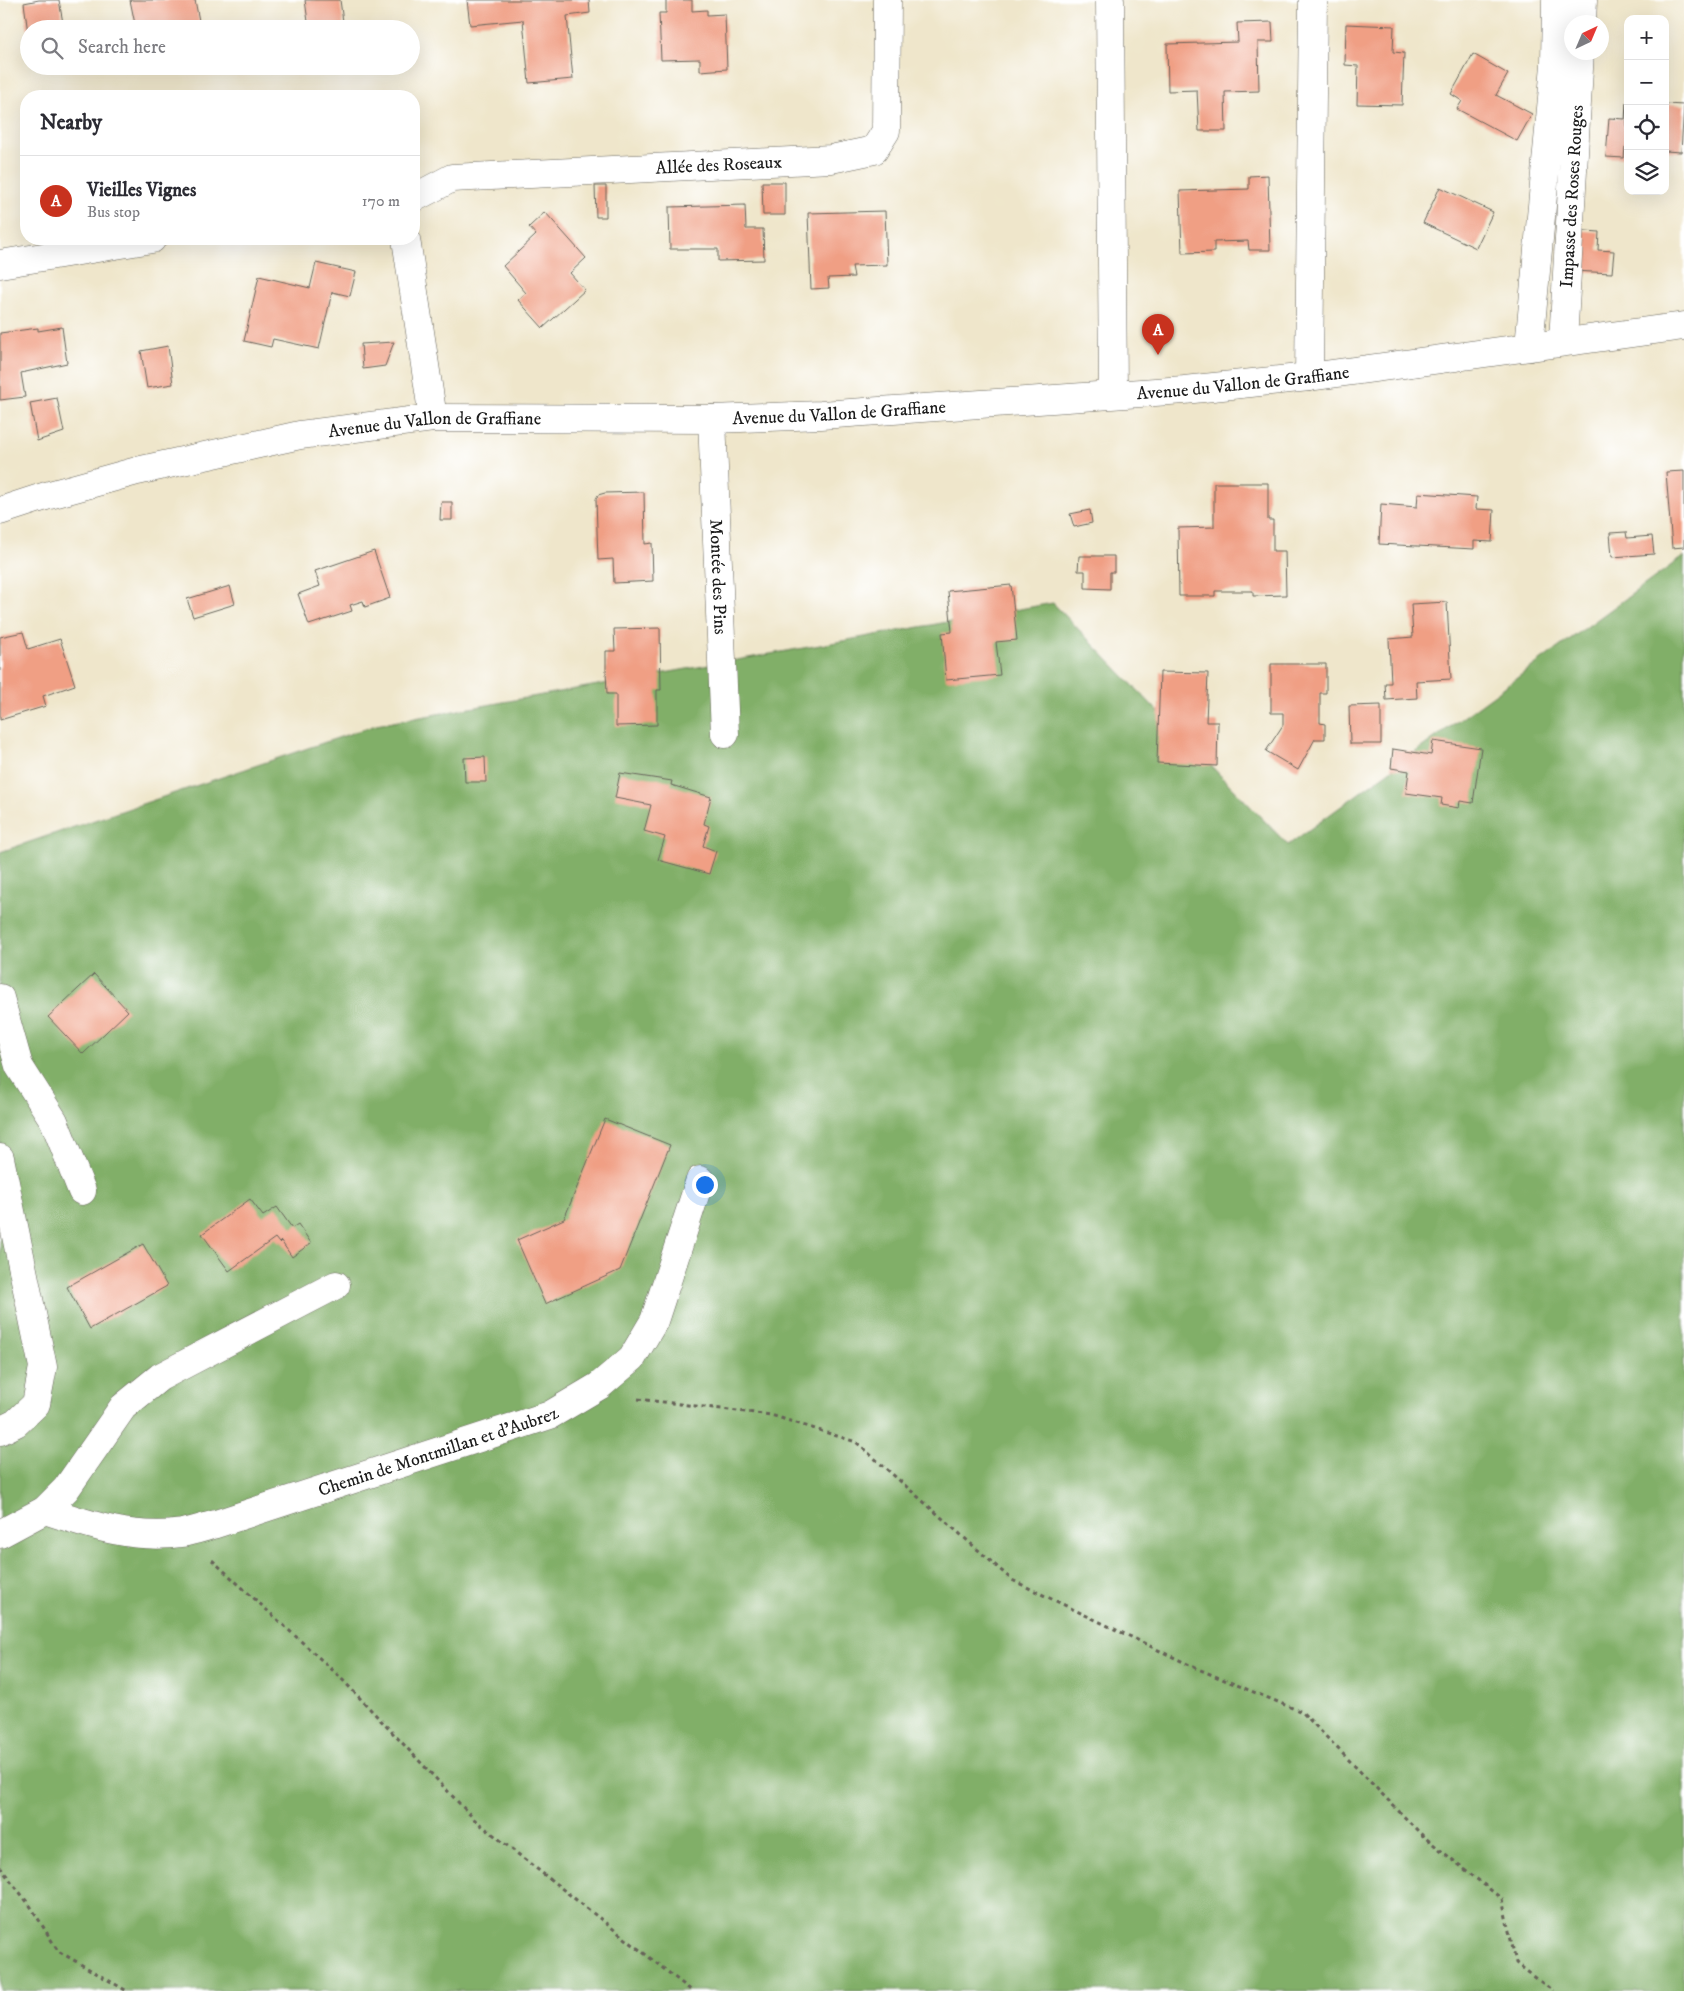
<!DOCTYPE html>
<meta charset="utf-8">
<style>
:root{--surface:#fff;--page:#f2f2f3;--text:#2b2b33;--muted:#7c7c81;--line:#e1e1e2;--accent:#c8321e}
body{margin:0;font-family:"IM FELL DW Pica",serif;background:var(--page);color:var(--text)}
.controls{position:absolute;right:15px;top:15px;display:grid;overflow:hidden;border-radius:10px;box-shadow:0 5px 20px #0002}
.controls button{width:45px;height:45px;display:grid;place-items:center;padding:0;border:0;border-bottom:1px solid var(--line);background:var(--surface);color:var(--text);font:25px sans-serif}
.compass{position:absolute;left:1564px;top:15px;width:45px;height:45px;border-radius:50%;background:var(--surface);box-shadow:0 5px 20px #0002;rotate:44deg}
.you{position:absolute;left:704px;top:1184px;width:18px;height:18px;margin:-12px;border:4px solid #fff;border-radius:50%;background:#1a73e8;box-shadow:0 0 0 8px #1a73e833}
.badge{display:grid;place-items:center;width:32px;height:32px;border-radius:50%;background:var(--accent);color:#fff;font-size:16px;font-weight:700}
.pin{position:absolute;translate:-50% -41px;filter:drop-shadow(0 1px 2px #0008)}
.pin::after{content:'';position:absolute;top:26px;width:18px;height:15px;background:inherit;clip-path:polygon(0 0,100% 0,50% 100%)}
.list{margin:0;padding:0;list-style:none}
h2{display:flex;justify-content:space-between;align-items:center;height:65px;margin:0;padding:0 20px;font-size:21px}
h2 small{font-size:16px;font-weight:400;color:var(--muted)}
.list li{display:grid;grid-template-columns:32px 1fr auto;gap:15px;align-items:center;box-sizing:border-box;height:90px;padding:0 20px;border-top:1px solid var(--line)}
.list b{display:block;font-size:19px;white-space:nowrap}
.list p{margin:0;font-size:16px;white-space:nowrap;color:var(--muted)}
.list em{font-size:16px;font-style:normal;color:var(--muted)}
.icon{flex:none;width:28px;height:28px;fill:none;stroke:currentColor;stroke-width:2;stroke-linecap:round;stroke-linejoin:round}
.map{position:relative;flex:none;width:1684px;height:1991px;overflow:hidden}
.search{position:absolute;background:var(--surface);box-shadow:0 5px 20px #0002;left:20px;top:20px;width:400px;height:55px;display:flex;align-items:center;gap:12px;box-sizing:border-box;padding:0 18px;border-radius:28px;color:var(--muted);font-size:19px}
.panel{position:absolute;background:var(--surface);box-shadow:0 5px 20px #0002;left:20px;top:90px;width:400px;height:155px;border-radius:20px}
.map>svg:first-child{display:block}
.forest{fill:#81af68;stroke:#4e6642}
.building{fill:#f09f84}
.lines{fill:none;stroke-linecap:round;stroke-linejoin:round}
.minor-casing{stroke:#666359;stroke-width:29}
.tertiary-casing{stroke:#666359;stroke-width:29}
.path{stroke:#666359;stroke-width:3;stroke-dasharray:4 4;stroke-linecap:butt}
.minor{stroke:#fff;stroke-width:28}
.tertiary{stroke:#fff;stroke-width:28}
.labels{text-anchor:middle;stroke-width:5;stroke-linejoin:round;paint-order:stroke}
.street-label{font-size:18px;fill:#1c1c1c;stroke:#fff}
</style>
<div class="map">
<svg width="1684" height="1991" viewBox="0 0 1684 1991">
<rect width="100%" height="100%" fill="#fff"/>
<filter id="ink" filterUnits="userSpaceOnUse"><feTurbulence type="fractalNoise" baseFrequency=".02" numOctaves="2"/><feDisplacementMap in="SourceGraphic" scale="10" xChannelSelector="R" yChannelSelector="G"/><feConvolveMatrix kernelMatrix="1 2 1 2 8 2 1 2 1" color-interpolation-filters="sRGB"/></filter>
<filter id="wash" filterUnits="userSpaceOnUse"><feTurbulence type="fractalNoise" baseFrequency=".0096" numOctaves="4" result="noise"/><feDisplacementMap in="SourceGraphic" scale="20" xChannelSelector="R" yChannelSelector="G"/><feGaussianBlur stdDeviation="1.12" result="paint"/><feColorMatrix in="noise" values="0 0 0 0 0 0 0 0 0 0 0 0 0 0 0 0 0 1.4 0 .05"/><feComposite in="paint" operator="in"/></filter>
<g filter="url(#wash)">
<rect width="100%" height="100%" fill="#efe6cb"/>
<polygon class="forest" points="1684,556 1684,1991 0,1991 0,852 376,725 1053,603 1288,845"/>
<g id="blocks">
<g class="building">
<polygon points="39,0 59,0 64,29 29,29 28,33 24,3"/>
<polygon points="130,0 195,0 200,26 183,29 136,29"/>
<polygon points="305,0 340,0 344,29 309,29"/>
<polygon points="467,0 589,0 590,13 567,16 573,79 529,83 523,20 470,25"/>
<polygon points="666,0 692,0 692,11 707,10 707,15 725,14 727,69 700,71 700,59 661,60 659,13 666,13"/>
<polygon points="1272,22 1273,42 1258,42 1259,91 1225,92 1226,131 1199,131 1197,90 1168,91 1167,44 1238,42 1237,23"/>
<polygon points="1346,24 1394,26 1393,52 1404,53 1402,105 1357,104 1358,66 1345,65"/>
<polygon points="1473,54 1508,74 1496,95 1532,114 1517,141 1457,109 1462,101 1451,94"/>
<polygon points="1626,103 1628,147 1625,147 1624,158 1606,157 1609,118 1625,119"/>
<polygon points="1665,104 1684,105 1681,152 1665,151"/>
<polygon points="1268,175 1270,250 1249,250 1248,241 1214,242 1214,252 1182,253 1180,191 1249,189 1249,176"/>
<polygon points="762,182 785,182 785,215 763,215"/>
<polygon points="595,186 606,186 606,217 596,217"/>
<polygon points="1440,187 1493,212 1476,248 1423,223"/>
<polygon points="745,205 746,229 763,229 764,260 718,261 718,249 670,249 669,207"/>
<polygon points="885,211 887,265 852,266 854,277 828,278 829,288 811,289 808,213"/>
<polygon points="545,212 586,258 570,273 585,290 543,328 518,300 526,293 503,266 536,235 529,227"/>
<polygon points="1575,230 1599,232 1598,250 1614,251 1612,273 1573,271"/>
<polygon points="316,263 356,272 350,296 332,292 319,349 273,339 271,347 244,341 259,276 310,288"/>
<polygon points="62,327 67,363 21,373 25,397 0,400 0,333 38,328 38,331"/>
<polygon points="394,342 385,366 363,369 361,344"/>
<polygon points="168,346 173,384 147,388 141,351"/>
<polygon points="57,398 64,432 37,441 30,403"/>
<polygon points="1684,471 1684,547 1672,548 1666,472"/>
<polygon points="1214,483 1268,483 1268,520 1273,520 1273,551 1285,551 1286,595 1253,596 1253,591 1215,591 1215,596 1179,596 1178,528 1214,527"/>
<polygon points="644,492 645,544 652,543 653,581 614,583 613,559 598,560 596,499 598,495 605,493"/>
<polygon points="1418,493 1477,497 1476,509 1494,510 1492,542 1474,541 1474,549 1379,544 1381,504 1417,507"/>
<polygon points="441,502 452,502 452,520 440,520"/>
<polygon points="1090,510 1092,523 1074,527 1070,514"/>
<polygon points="1626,532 1627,538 1652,536 1654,554 1612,557 1610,533"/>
<polygon points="374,551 390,598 365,607 363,601 350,605 352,611 309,625 298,594 320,586 315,571"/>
<polygon points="1079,556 1114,556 1114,572 1110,572 1110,589 1085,588 1085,571 1078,571"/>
<polygon points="1011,585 1017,640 996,642 1000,675 946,680 942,633 952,632 948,591"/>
<polygon points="230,586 235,604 193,617 187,599"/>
<polygon points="1447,602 1451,679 1416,681 1417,698 1386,700 1385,683 1391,683 1389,639 1413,637 1411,604"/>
<polygon points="660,628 661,690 657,690 657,725 616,726 616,694 607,694 606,670 606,651 615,651 614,629"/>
<polygon points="23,632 28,649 60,639 75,685 43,696 46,706 0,720 0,637"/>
<polygon points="1271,664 1326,664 1326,693 1320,693 1320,723 1325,724 1325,739 1315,739 1298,770 1266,751 1283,725 1283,713 1271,713"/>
<polygon points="1160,672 1208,673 1206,722 1218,722 1217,766 1157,763"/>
<polygon points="1381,705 1381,744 1350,744 1349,706"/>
<polygon points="1433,741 1481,748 1473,803 1460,801 1459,808 1441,805 1442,798 1406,793 1409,771 1391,768 1393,749 1431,755"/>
<polygon points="485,757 486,782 465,782 464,758"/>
<polygon points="620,773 672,781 671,785 711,797 704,824 709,826 703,846 716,851 709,874 658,860 665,837 644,831 651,805 615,798"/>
<polygon points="94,974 128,1011 83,1054 48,1017"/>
<polygon points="605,1119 670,1145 620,1270 545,1304 517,1240 564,1219"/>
<polygon points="250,1199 263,1216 277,1207 292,1228 298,1224 311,1243 292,1257 281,1241 279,1243 275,1238 229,1271 202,1234"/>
<polygon points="143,1244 167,1286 90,1329 67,1287"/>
</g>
</g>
</g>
<g filter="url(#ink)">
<use href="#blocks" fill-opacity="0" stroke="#666359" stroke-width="1"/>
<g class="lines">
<defs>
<g id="minor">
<polyline points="1110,0 1113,394"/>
<polyline points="1582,22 1583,0"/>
<path id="s1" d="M414,198L452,178L831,159L874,150L886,131L887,0"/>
<polyline points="406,239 433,418"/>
<polyline points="0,264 152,239"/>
<path id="s2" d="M1563,341L1580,52"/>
<polyline points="1529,347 1555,65 1556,0"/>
<polyline points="1309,377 1313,0"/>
<path id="s3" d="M712,419L725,734"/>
<polyline points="0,998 19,1066 54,1121 82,1191"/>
<polyline points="0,1158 43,1367 36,1404 16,1423 0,1431"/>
<path id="s4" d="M45,1510C90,1525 133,1540 182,1533C193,1531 205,1527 216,1524L550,1415L599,1386L632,1358L654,1321L700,1180"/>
<polyline points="0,1534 45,1510 66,1489 123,1407 160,1377 336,1285"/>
</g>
<g id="tertiary">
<path id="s5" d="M0,511L46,496L137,471L300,435L433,418L712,419L821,415L1184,390L1309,377L1684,326"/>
</g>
</defs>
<use href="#minor" class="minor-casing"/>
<use href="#tertiary" class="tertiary-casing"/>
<g class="path">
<polyline points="638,1399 771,1415 856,1442 1012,1580 1198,1669 1302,1712 1423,1836 1502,1899 1516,1963 1553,1991"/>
<polyline points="212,1560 338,1675 476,1821 692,1991"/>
<polyline points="0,1867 31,1907 58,1951 127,1991"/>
</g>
<use href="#minor" class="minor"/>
<use href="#tertiary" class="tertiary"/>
</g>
</g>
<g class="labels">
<g class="street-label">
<text dy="6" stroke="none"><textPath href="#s1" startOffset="310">Allée des Roseaux</textPath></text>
<text dy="6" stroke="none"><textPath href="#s2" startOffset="145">Impasse des Roses Rouges</textPath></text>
<text dy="6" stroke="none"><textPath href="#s5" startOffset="1255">Avenue du Vallon de Graffiane</textPath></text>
<text dy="6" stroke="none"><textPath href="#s5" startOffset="850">Avenue du Vallon de Graffiane</textPath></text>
<text dy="6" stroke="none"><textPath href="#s5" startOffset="445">Avenue du Vallon de Graffiane</textPath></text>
<text dy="6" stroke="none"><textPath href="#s3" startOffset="158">Montée des Pins</textPath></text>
<text dy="6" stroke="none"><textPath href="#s4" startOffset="409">Chemin de Montmillan et d'Aubrez</textPath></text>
</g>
</g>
</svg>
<div class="controls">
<button>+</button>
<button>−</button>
<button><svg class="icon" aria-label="locate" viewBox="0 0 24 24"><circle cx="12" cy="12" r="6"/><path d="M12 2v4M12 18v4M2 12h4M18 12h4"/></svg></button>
<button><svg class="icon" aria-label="layers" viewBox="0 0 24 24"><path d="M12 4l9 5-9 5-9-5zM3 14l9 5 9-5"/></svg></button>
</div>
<svg class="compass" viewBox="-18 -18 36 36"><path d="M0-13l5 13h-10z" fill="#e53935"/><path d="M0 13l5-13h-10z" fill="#7c7c81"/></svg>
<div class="you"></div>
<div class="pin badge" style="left:1158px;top:355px">A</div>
<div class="search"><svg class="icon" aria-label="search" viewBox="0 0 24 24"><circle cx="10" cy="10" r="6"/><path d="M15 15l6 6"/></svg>Search here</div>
<section class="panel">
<h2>Nearby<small></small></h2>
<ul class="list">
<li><span class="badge">A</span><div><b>Vieilles Vignes</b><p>Bus stop</p></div><em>170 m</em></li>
</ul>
</section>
</div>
